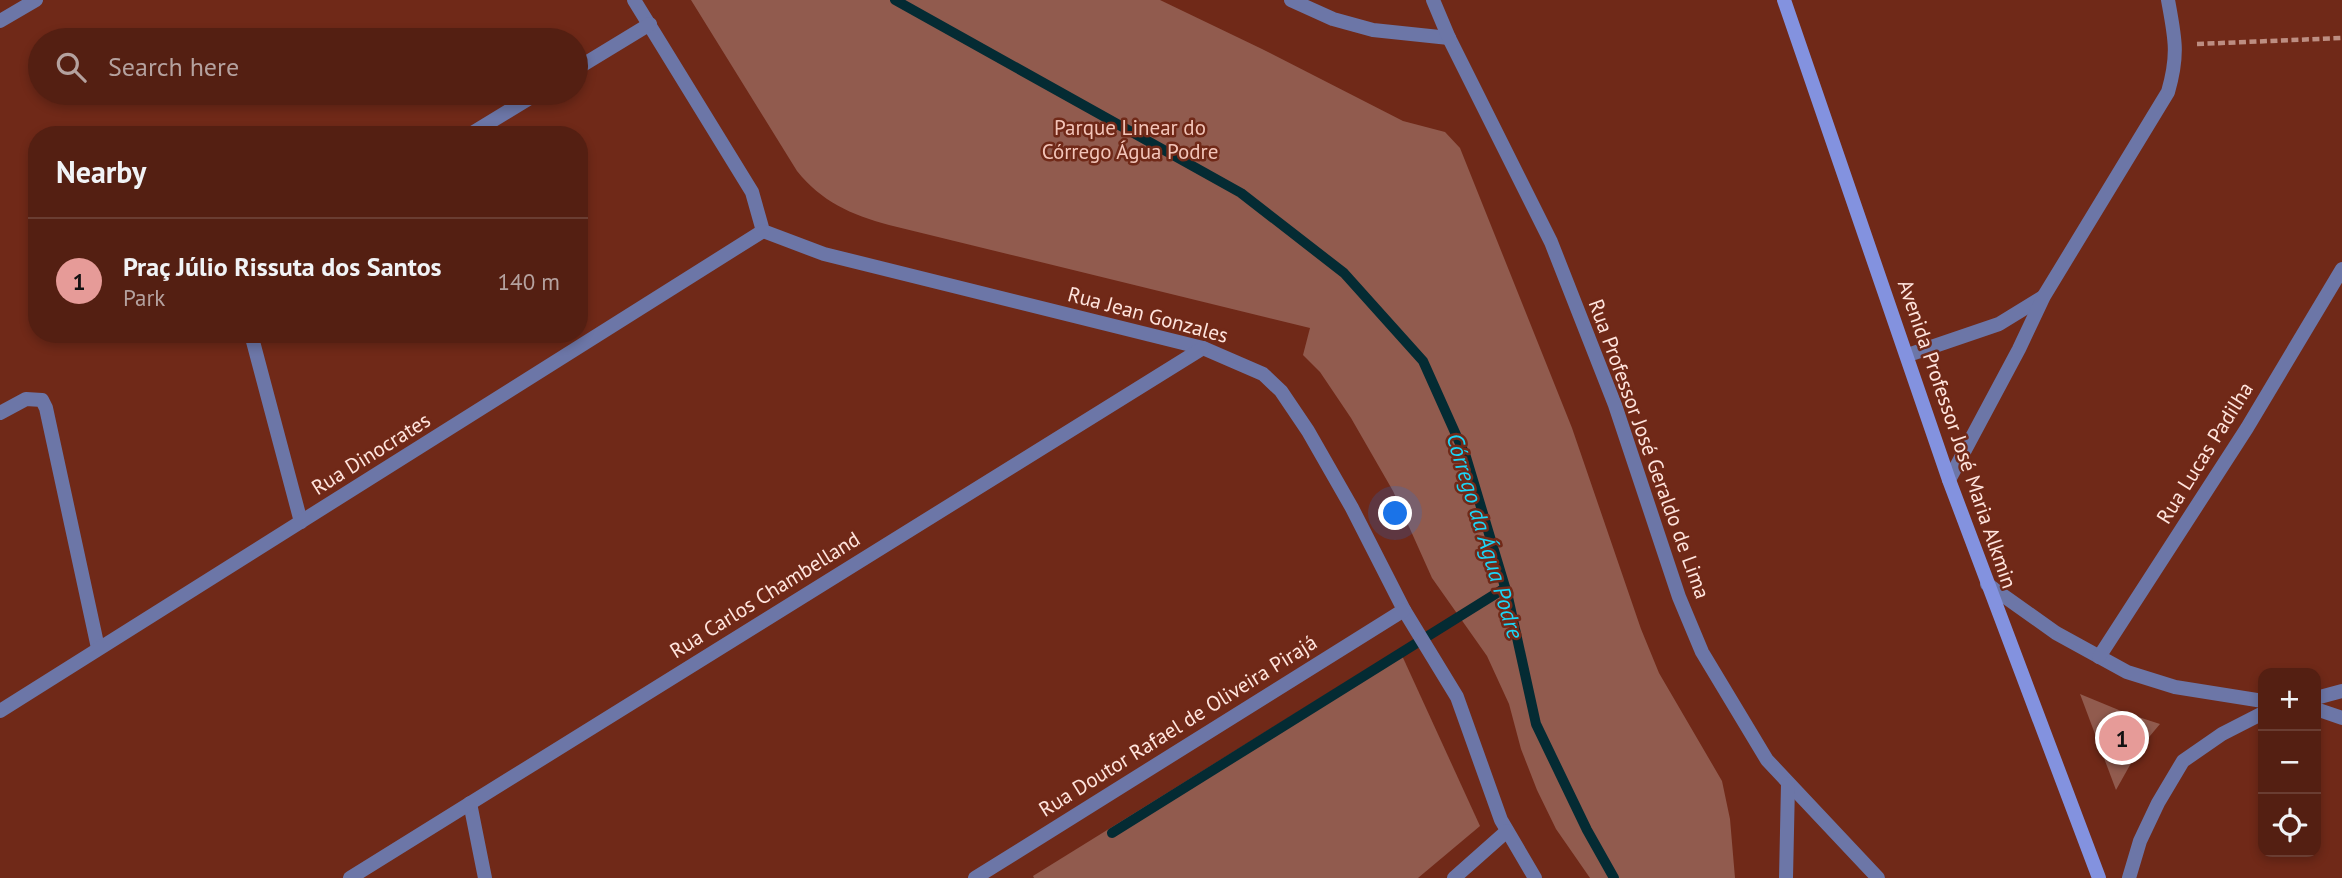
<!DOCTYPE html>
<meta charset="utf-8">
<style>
:root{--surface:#541f12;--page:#5d2c20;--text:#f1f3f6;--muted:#b5a29f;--line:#6a3d32;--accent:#e69b98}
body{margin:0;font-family:"PT Sans",sans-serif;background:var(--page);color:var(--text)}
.controls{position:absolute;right:21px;bottom:21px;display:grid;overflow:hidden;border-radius:14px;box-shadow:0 4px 10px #0003}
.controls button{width:63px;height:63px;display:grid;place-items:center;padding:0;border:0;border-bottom:2px solid var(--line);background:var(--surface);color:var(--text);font:35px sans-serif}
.you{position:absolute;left:1396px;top:514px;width:24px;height:24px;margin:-18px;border:5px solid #fff;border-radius:50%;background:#1a73e8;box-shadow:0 0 0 10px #1a73e833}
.badge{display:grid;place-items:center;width:46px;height:46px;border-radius:50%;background:var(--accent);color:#111;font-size:23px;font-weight:700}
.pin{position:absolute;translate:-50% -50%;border:4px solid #fff;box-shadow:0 2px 7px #0006}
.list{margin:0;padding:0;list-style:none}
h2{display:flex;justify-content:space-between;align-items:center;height:91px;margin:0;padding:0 28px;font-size:30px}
h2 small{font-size:23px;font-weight:400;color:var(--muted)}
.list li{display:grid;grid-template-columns:46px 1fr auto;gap:21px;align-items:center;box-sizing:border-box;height:126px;padding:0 28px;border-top:2px solid var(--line)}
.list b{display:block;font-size:26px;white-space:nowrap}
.list p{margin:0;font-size:23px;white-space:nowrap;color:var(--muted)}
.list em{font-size:23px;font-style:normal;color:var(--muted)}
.icon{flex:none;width:38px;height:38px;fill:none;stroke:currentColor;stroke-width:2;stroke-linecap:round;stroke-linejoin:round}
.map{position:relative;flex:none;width:2342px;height:878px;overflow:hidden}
.search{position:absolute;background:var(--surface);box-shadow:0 4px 10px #0003;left:28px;top:28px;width:560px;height:77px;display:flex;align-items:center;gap:18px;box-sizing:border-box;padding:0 24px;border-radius:38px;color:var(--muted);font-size:26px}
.panel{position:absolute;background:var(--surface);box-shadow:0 4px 10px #0003;left:28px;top:126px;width:560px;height:217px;border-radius:28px}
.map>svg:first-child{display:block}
.green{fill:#915b4e}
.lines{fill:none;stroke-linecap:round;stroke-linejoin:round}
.stream{stroke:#042b33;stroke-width:10}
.path{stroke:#bd8e82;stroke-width:4.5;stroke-dasharray:7 3.5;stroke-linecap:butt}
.street{stroke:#6c76a7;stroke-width:14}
.secondary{stroke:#8392df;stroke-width:14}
.labels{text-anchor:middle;stroke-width:5;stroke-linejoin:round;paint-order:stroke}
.park-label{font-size:21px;fill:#f3c5b9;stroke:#702918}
.street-label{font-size:21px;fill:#ffe4dd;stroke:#702918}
.water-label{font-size:23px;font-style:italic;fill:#1bd6f8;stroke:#702918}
</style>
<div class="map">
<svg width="2342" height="878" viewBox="0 0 2342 878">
<rect width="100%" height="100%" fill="#702918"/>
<g class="green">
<path d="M691,0H1160L1262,49L1403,121L1445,132L1460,148L1572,428L1641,629L1659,673L1722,781L1730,819L1735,878H1590L1556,829L1537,790L1521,749L1509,704L1487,656L1432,578L1393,491L1351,418L1320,372L1303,355L1310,328L889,225C851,215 821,201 797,171Z"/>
<polygon points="1399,649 1480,826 1418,878 1034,878 1033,876"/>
<polygon points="2080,694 2126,713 2160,724 2139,749 2116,790"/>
</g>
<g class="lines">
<g class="stream">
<polyline points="895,0 1241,193 1344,273 1423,361 1466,457 1508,597 1536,724 1587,830 1614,878"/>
<polyline points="1112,833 1505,588"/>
</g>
<polyline class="path" points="2197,44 2342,38"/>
<g class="street">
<polyline points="634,0 752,192 763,231 824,254 1203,348 1263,374 1281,391 1308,431 1352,508 1404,610 1457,697 1501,820 1535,878"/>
<polyline points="1291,0 1333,19 1373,30 1449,38"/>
<polyline points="1433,0 1449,38 1551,242 1615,405 1679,597 1702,652 1767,760 1878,878"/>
<polyline points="0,21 36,0"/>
<polyline points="576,69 650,24"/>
<polyline points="469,135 538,93"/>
<polyline points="251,334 301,522"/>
<polyline points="1908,355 1999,324 2043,297"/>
<polyline points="0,413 26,399 42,400 46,408 98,648"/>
<path d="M1949,480L2019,349L2044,296L2168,92C2179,54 2175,38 2168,0"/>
<polyline points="1987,584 2056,633 2127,672 2175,687 2263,701"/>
<polyline points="2099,657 2247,428 2342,269"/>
<polyline points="2316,698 2342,691"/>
<polyline points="2316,709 2342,718"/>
<polyline points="0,711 763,231"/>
<polyline points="470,803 485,878"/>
<polyline points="350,878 1203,348"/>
<polyline points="975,878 1404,610"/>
<polyline points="1454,878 1507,831"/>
<polyline points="1786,878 1788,784"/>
<polyline points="2129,878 2140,841 2158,803 2183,761 2222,734 2263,713"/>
</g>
<polyline class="secondary" points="1784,0 1949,480 2099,878"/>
</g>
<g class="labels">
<g class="park-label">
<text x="1130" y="135">Parque Linear do<tspan x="1130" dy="24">Córrego Água Podre</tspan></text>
</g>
<g class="street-label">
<text transform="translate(1148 315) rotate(15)" y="7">Rua Jean Gonzales</text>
<text transform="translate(1957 434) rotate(71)" y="7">Avenida Professor José Maria Alkmin</text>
<text transform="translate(1649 449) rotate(70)" y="7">Rua Professor José Geraldo de Lima</text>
<text transform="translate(2205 453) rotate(-58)" y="7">Rua Lucas Padilha</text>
<text transform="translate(371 454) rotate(-32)" y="7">Rua Dinocrates</text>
<text transform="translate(765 595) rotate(-32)" y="7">Rua Carlos Chambelland</text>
<text transform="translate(1178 726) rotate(-32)" y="7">Rua Doutor Rafael de Oliveira Pirajá</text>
</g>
<g class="water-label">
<text transform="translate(1485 536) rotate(73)" y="8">Córrego da Água Podre</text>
</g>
</g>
</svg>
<div class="controls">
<button>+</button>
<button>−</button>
<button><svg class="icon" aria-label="locate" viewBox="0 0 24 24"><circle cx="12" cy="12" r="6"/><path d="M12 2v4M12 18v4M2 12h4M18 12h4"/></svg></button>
</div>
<div class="you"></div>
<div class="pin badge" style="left:2122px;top:738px">1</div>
<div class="search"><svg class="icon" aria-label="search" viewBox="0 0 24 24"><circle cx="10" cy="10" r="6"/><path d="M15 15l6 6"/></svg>Search here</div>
<section class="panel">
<h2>Nearby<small></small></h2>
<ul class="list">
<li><span class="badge">1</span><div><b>Praç Júlio Rissuta dos Santos</b><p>Park</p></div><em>140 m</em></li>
</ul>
</section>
</div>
